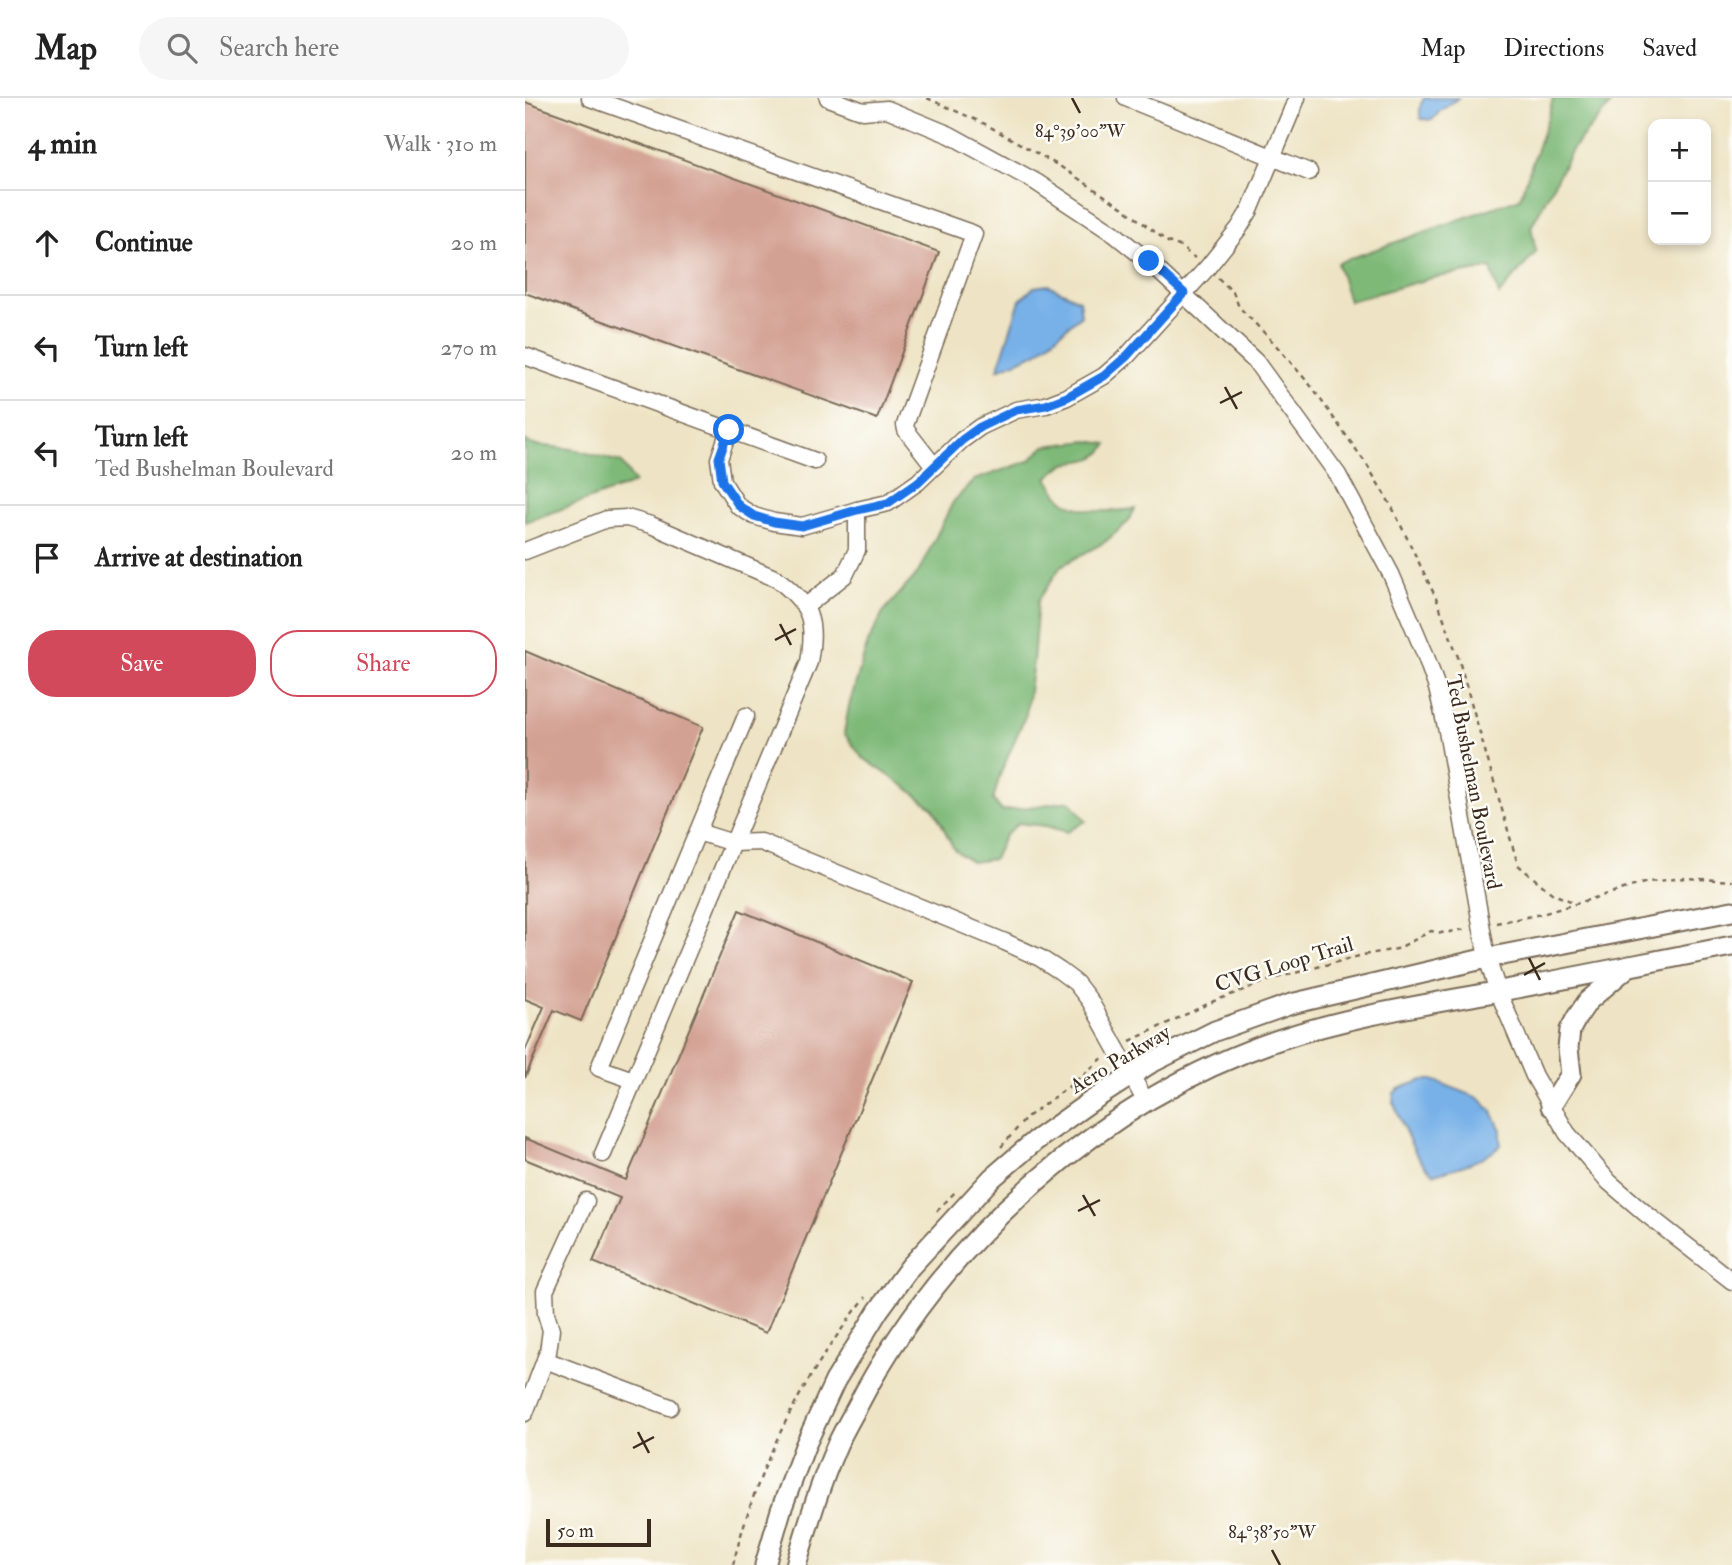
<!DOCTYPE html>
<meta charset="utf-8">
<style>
:root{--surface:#fff;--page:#f6f6f6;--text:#222;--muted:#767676;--line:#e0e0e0;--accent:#d1495b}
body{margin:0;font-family:"IM FELL Double Pica",serif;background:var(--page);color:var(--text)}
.controls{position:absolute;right:21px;top:21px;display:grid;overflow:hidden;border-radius:14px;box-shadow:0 4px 10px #0003}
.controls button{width:63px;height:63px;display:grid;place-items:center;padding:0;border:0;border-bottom:2px solid var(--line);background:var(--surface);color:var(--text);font:35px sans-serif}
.scale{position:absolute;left:21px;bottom:18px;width:105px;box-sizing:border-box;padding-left:7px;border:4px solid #3b2a1e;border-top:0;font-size:19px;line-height:24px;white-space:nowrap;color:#3b2a1e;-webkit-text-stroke:5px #fdfcf7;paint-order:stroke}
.stop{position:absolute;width:21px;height:21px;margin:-16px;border:5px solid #1a73e8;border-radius:50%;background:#fff}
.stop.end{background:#1a73e8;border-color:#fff;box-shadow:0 2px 7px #0008}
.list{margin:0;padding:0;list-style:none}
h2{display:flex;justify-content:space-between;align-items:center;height:91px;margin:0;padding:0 28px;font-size:30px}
h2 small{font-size:23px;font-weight:400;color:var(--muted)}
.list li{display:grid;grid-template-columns:46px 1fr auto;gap:21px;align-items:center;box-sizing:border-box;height:105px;padding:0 28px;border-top:2px solid var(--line)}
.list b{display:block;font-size:26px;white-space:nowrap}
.list p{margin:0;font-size:23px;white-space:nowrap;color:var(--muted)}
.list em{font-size:23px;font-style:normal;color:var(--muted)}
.actions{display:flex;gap:14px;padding:21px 28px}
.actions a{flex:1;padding:16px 0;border:2px solid var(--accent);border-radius:28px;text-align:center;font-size:24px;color:var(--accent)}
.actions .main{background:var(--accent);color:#fff}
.icon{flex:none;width:38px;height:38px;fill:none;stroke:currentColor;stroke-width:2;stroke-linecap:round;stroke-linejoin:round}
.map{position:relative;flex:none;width:1207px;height:1467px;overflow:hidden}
header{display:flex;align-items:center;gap:42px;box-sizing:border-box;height:98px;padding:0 35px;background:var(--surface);border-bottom:2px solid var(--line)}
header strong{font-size:33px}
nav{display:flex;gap:38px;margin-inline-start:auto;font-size:24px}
.search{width:490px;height:63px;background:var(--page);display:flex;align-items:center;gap:18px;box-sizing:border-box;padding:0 24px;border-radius:38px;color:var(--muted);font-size:26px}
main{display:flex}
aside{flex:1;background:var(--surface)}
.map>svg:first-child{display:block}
.forest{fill:#7eb978;stroke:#5c724b;stroke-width:2}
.water{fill:#77b1e8;stroke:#596e83;stroke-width:2}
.building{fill:#d3a193}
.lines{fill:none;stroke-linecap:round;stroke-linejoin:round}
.minor-casing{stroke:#7a6b58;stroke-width:19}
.major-casing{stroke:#7a6b58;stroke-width:23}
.path{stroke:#7a6b58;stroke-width:2.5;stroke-dasharray:5 5;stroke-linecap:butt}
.minor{stroke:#fff;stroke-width:16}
.major{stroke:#fff;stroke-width:19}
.route{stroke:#1a73e8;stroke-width:9}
.ticks{fill:none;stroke:#3b2a1e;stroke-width:2.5}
.labels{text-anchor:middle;stroke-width:5;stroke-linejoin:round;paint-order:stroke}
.street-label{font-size:21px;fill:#3b2a1e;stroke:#fdfcf7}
.ticks-label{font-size:18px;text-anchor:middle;fill:#3b2a1e;stroke:#fdfcf7;stroke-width:5;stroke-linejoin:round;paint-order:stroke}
</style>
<header>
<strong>Map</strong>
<div class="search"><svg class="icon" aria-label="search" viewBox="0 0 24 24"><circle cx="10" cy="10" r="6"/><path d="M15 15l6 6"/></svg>Search here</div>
<nav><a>Map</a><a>Directions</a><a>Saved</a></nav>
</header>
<main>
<aside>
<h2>4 min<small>Walk · 310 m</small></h2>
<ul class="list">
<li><svg class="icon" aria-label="ahead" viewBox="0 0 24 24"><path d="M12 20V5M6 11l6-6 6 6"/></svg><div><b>Continue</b></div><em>20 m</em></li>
<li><svg class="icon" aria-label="left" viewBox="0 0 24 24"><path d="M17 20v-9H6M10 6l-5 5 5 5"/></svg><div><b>Turn left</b></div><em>270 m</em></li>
<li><svg class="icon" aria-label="left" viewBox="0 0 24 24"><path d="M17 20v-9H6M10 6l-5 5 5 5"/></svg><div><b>Turn left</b><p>Ted Bushelman Boulevard</p></div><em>20 m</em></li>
<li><svg class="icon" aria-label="arrive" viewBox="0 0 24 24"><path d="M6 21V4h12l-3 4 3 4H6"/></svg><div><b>Arrive at destination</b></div></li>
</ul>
<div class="actions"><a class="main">Save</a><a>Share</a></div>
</aside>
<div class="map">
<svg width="1207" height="1467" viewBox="0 0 1207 1467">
<rect width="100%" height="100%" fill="#fdfcf7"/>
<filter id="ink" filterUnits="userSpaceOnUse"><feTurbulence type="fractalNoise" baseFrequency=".0143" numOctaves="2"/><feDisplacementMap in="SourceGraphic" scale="14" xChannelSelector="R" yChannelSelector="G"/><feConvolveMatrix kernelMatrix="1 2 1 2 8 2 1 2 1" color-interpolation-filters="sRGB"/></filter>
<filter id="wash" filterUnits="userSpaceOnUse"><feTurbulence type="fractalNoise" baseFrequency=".00686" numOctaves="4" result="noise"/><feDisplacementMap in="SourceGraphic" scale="28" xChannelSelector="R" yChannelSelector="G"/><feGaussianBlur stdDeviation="1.57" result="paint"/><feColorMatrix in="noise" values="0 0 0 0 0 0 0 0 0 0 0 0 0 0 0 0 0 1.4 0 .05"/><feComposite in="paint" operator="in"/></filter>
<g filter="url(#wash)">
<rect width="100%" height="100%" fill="#eee4c5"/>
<g class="forest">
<polygon points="1028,0 1091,0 1048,50 1006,129 1011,154 974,197 966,170 907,180 824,203 812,165 995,100 1024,16"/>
<polygon points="0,342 8,347 47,351 96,364 110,385 0,424"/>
<path d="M563,343L583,346C570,366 561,360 541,366C534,368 528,375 522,380C527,387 532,398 539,403C559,416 588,414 610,411L603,424L580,444L536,468L513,503L508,563L501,616L475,677L468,702L477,713L545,703L561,723L542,734L520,728L493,725L479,739L469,761L447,764L429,751L409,711L381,689L337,659L319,635L324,608L342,547L359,513L393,475L428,404L449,382L504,363L520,348Z"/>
</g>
<g class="water">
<path d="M899,0H933L914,14L907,22L896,21C894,14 895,6 899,0Z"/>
<polygon points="523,187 554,202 556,217 512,255 473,271 495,202 509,189"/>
<path d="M898,982H908L954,1000L966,1012L976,1032V1047C960,1063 931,1070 909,1076C888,1062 879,1027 868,1004L869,995L874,991Z"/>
</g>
<g id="blocks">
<g class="building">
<polygon points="0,4 414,154 352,321 0,195"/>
<polygon points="0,553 178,629 56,923 29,912 0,980 0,953 19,909 0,901"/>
<polygon points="214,812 388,884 241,1235 68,1164 95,1100 0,1061 0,1040 101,1082"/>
</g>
</g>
</g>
<g filter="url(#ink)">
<use href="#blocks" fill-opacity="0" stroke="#7a6b58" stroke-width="2"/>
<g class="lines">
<defs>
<g id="minor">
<polyline points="65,0 449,136 380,327 381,332 409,368"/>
<polyline points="303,0 338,13 362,11 425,37 511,84 588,135 623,163 731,264 813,377 866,476 900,556 912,590 922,633 962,860 973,893 1009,978 1042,1035 1084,1084 1120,1115 1207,1183"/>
<polyline points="601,0 784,74"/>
<polyline points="0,258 290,363"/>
<polyline points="204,332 194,361 197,383 213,408 229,418 249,424 277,428 332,412 363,405 393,384 437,342 455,329 491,312 521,307 542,299 579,278 602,258 682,170 714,130 725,112 772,0"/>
<path d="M0,453L82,421L102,420L126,427L252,481C286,507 291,522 284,564L78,1056"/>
<polyline points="281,508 320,477 332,452 332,412"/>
<polyline points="173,734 208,745 236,744 480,844 515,860 535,873 551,885 565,903 621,1004"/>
<polyline points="108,982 74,970 221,618"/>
<polyline points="20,1262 145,1309"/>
<polyline points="0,1315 23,1254 26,1232 21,1216 20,1193 61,1103"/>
</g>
<g id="major">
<polyline points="1026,1008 1046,976 1043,950 1045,932 1052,919 1063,903 1104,868"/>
<polyline points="240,1467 256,1412 280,1348 310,1283 353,1213 385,1169 467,1080 510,1043 565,1004 624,966 690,933 766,906 962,860 1207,813"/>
<path d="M271,1467C283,1426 295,1386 312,1347C318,1334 325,1322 332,1309C418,1143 577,1001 756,941C825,918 898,907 969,894C1049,880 1128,863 1207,848"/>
</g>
</defs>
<use href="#minor" class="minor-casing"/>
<use href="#major" class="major-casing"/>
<g class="path">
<polyline points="402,0 460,26 536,69 598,110 643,144 654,148 670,160"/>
<polyline points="693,180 708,194 714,209 749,245 786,288 842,367 867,409 912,502 933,559 993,767 1028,796 1053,806"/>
<polyline points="971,825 1017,816 1122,784 1161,780 1207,783"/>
<polyline points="605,943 689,903 751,880 838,857 872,851 906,833 919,835 941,831"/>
<polyline points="476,1049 503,1018 542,990 579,959"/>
<polyline points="412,1113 431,1093"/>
<path d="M208,1467C232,1368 277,1279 341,1199"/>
</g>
<use href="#minor" class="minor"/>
<use href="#major" class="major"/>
</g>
</g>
<g class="lines" filter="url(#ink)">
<polyline class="route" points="204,332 194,360 197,383 214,408 229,418 249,424 277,428 332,412 363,405 393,384 437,342 455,329 491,312 521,307 542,299 579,278 602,258 659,195 624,163"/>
</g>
<path class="ticks" d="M547,0L555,15M700,289L712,311M695,305L717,294M255,526L266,547M250,542L271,531M1004,860L1015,882M999,877L1020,865M558,1097L570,1118M553,1113L575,1102M113,1334L124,1355M108,1350L129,1339M747,1452L755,1467"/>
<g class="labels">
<g class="street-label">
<text transform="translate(949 684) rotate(79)" y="7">Ted Bushelman Boulevard</text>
<text transform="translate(759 866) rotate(-17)" y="7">CVG Loop Trail</text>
<text transform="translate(595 961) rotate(-31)" y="7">Aero Parkway</text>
</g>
</g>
<g class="ticks-label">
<text x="555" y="39">84°39'00"W</text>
<text x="747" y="1440">84°38'50"W</text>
</g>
</svg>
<div class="controls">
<button>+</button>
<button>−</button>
</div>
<div class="scale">50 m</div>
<div class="stop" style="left:204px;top:332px"></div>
<div class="stop end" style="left:624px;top:163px"></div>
</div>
</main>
